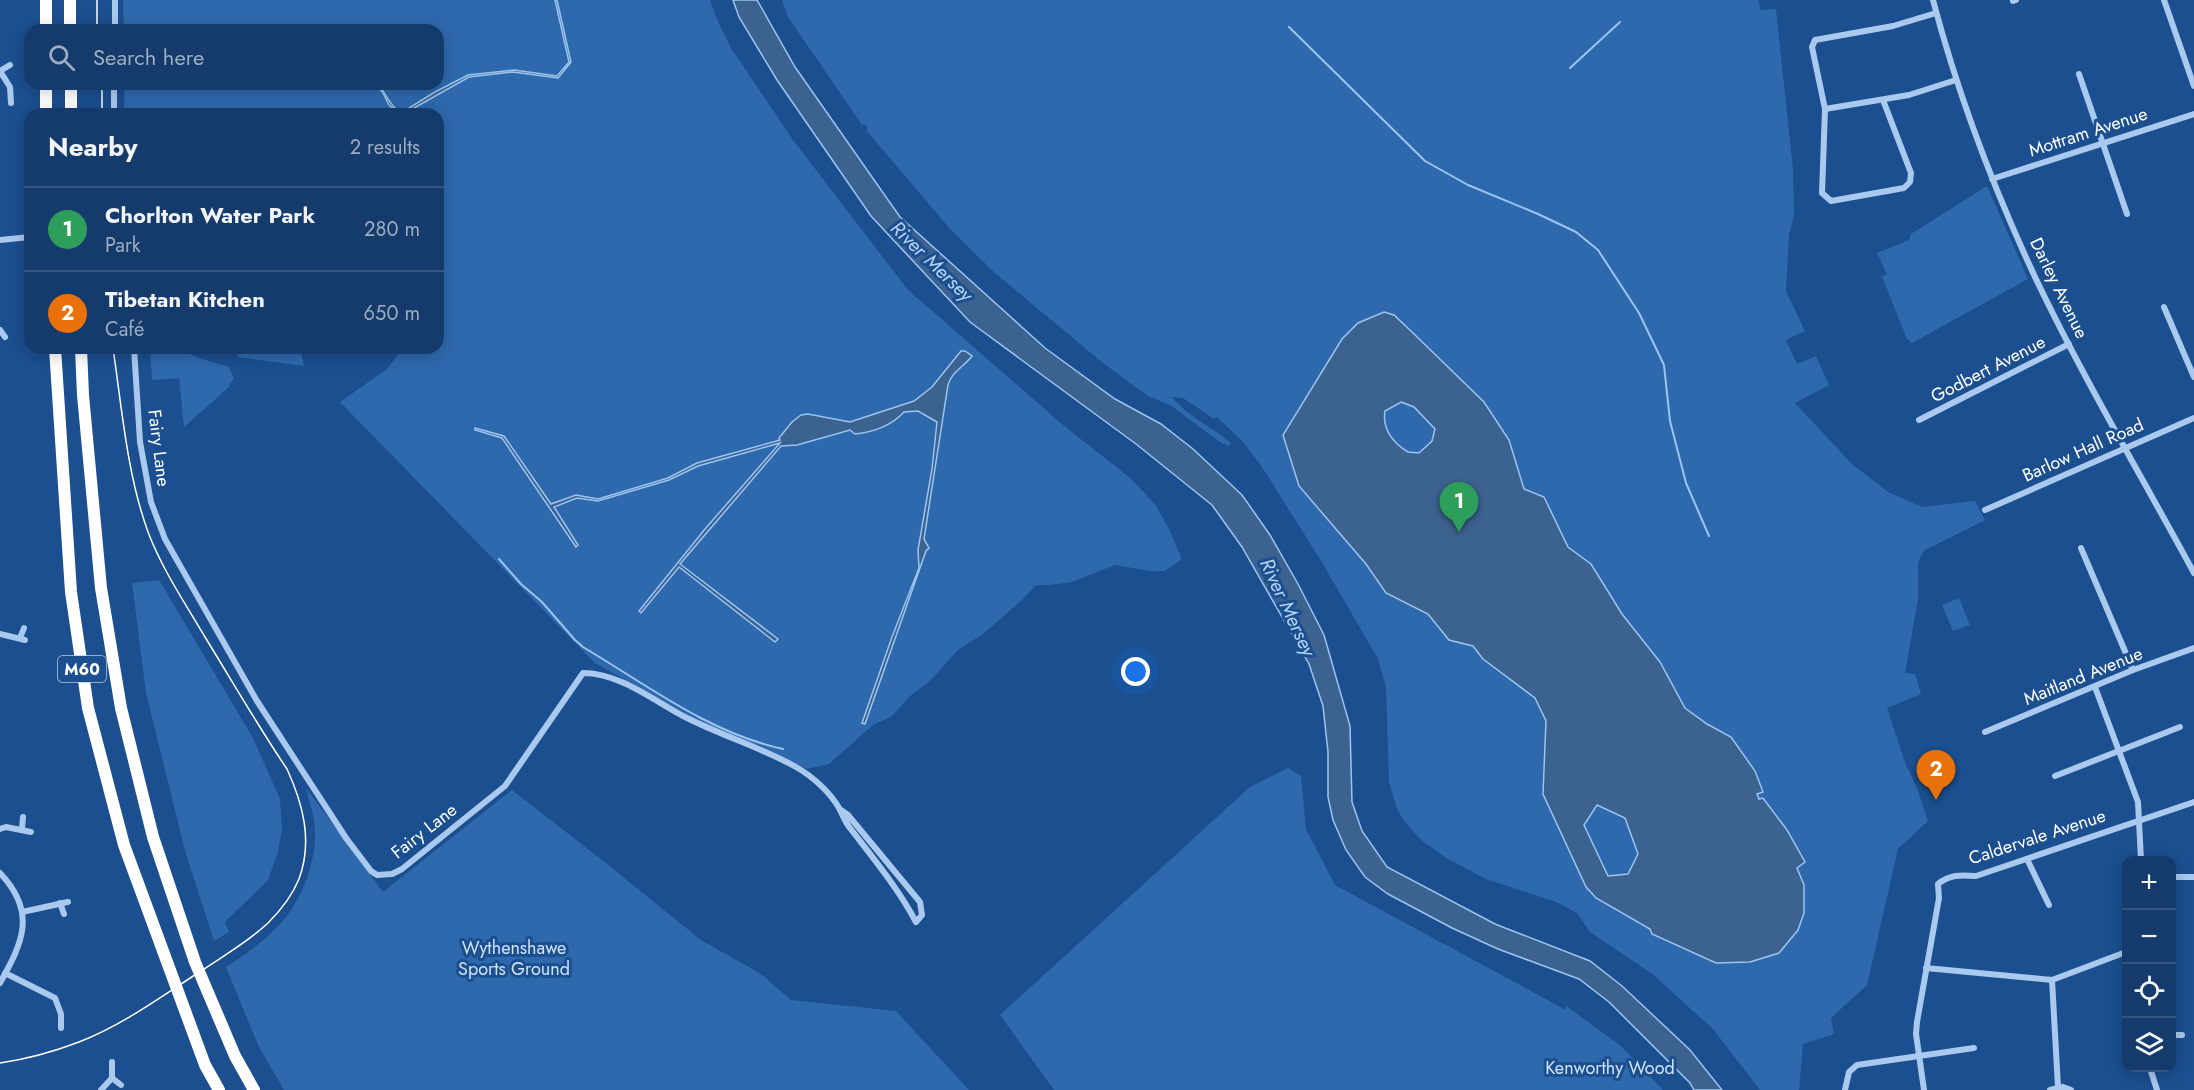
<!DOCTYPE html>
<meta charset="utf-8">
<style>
:root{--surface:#143b6b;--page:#1d4271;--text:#f1f3f6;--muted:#9dadc1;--line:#33557e;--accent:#8abfa5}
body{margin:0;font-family:Jost,sans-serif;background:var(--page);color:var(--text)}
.controls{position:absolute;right:18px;bottom:18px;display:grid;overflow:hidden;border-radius:12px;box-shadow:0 3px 15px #0003}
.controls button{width:54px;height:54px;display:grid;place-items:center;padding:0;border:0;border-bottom:2px solid var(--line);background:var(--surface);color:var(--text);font:30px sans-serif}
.you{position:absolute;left:1136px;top:672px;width:21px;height:21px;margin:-15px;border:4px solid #fff;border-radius:50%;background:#1a73e8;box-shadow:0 0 0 9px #1a73e833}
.badge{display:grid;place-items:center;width:39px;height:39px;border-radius:50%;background:var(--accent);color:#fff;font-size:20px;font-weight:700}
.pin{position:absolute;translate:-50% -50px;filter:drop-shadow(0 2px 3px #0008)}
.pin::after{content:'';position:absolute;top:32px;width:21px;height:18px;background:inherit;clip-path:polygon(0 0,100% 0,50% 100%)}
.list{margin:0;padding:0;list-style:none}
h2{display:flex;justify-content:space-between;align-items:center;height:78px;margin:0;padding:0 24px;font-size:26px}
h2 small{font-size:20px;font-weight:400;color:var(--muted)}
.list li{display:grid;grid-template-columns:39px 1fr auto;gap:18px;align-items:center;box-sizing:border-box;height:84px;padding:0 24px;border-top:2px solid var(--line)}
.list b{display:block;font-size:22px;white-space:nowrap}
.list p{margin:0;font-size:20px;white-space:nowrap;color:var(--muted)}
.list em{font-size:20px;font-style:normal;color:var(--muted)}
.icon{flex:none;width:33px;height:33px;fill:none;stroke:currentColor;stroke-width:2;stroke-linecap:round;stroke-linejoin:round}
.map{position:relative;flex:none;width:2194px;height:1090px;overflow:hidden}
.search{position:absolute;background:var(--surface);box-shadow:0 3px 15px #0003;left:24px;top:24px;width:420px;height:66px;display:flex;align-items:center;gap:15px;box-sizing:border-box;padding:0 21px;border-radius:18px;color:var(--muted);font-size:22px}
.panel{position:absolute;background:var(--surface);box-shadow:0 3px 15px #0003;left:24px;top:108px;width:420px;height:246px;border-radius:18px}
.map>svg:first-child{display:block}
.green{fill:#2e69ad}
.water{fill:#3c6290;stroke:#9cc4f0;stroke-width:1.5;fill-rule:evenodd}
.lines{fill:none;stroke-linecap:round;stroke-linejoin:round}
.stream{stroke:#9cc4f0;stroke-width:2}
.minor{stroke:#a9c9ee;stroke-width:6}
.motorway{stroke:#fff;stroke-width:12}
.tram{stroke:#fff;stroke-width:1.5}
.labels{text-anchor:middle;stroke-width:6;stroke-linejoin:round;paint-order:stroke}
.shield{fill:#1b4f8f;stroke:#bbcadd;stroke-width:1.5}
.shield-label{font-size:16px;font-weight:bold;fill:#fff}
.street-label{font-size:18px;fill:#fff;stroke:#1b4f8f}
.park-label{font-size:18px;fill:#cfe3fa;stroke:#1b4f8f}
.water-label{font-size:20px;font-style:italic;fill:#b5d3f5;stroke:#1b4f8f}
</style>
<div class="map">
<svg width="2194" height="1090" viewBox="0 0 2194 1090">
<rect width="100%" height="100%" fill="#1b4f8f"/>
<g class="green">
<polygon points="123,0 710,0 717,19 731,48 793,140 908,290 1063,425 1129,477 1155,504 1169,529 1182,559 1165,571 1150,571 1115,565 1072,582 1050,585 1036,585 1022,600 983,634 958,650 930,681 910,696 892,716 873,725 829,764 807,769 697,720 595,663 340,402 387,369 403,348 438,348 438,114 124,114 125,84 438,84 438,30 124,30"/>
<path d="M782,0H1758L1761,10L1776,9L1793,170L1794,216L1789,235L1786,291L1805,331L1786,340L1797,364L1816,356L1829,385L1795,403L1852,464L1888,492L1922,507L1975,501L1985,520L1925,550L1921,556L1918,564V599L1905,673L1915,674L1921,694L1887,708L1906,765L1917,788L1928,821L1898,849L1867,985L1831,1018L1834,1034L1803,1044L1799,1090H1760L1713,1029L1651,973L1590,932L1577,913L1556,902L1486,879L1448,859L1422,841L1404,821L1397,809L1389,782L1386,687L1378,659L1323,564L1260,464L1243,442L1217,417L1214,419L1183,398L1172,397C1187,416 1212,427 1231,443L1229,446L1220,442L1170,405L1148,396L1103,363L996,274L950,229L866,130L868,129L865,124L862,125L788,17Z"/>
<polygon points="1987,186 2028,279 1912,343 1907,339 1882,277 1887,274 1877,253 1909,240 1911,234"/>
<polygon points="150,348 178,348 196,357 229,367 234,379 229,384 230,386 184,427 179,378 152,380"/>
<polygon points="237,348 300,348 304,366 238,357"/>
<polygon points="159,580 253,738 280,799 282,829 278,852 268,880 225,922 229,932 214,941 185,851 146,693 132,583"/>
<polygon points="1959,598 1970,625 1953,631 1942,605"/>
<polygon points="1288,768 1301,776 1306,829 1335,885 1566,1010 1565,1005 1621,1046 1663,1090 1054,1090 1000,1015 1250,787"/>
<path d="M306,788L383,892L512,790L602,860L701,940L761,974L791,1000L896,1011L969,1090H284L259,1047L226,967C248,953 270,937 287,916C306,891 319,851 314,820C312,809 308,798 306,788Z"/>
</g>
<g class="water">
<path d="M555,0H557L571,62L558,78L513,72L469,77L407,112H401L400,114L389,105L383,93L376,84H378C385,92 388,102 396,109L406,110L435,92L468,75L514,70L557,76L569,62Z"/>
<polygon points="733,0 757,0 795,67 900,217 1045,348 1115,399 1161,424 1193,449 1242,495 1270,535 1298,584 1324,635 1350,726 1352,802 1362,831 1387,867 1495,924 1590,961 1622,986 1690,1050 1722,1090 1694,1090 1690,1083 1609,1002 1579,979 1498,949 1452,928 1388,894 1365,877 1346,850 1333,820 1328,797 1328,752 1323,706 1309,664 1242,547 1212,505 1136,444 970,322 884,230 871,216 777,80 739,17"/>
<path d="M1384,312L1394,315L1412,332L1484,402L1509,440L1524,489L1544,497L1568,547L1591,564L1622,614L1660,662L1685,708L1707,724L1731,737L1755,771L1763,792L1757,794L1759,799L1763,798L1787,830L1805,862L1797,868L1804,885V913L1798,930L1779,953L1750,962L1716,963L1652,934L1650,929L1596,898L1586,887L1543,794L1546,721L1535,698L1483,659L1473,646L1449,640L1428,614L1386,593L1366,564L1299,486L1283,435L1342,339L1358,323ZM1401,402L1414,407L1435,429L1432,441L1419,453L1408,452C1393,443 1382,429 1385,411ZM1597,805L1625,818L1638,854L1628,874L1608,876L1584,825Z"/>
<path d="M961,351H965L972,356C964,367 952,371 948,385L924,539L929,548L926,551L865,724L862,723L892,637L919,568L918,550L932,469L937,422L918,411L904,412C892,425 874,432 855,434L850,430L797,445L781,446L680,564L778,639L775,642L679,567L641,613L639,611L705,529L780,443L698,466L669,480L598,501L577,498L554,507L578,545L576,547L502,438L475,430V428L504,436L551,504L576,495L598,499L668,478L697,463L780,440L779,438L792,422L801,415L808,414L850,422L914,401L932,387Z"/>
</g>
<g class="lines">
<g class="stream">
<polyline points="1289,27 1425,161 1468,185 1538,214 1576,232 1598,250 1639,313 1664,365 1670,421 1686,483 1709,536"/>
<polyline points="1570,68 1620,22"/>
<path d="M499,559L521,584L542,602L575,640L583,647C647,685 709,733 783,749"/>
</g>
<g class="minor">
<path d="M1933,0C1958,95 1993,187 2035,277C2083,378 2141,475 2194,573"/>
<polyline points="2164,0 2194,86"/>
<polyline points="2013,1 2016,0"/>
<polyline points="1936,13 1893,26 1815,40 1812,47 1825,109 1909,95 1956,80"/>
<polyline points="115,30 115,0"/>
<polyline points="0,71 10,87 11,103"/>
<polyline points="0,71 10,65"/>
<polyline points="2079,74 2127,214"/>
<polyline points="1825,109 1822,193 1831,201 1904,188 1910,182 1911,173 1883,100"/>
<polyline points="114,114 114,84"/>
<polyline points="1992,179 2194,114"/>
<polyline points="0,240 30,237"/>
<polyline points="2164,307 2194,377"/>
<polyline points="0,330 5,337"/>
<path d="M134,348L140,442L151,502L165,539L257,701L346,838L371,871L377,875L392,874L402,869L505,786L583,673C621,673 655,702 687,718C723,736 762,748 796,767C812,776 830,792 839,808C843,815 845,822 850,828C873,858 898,888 916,922L922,915L920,902L848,815L841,810"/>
<polyline points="1919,420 2069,344"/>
<polyline points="1985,510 2194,418"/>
<polyline points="2081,548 2133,670"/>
<polyline points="0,634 25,640"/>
<polyline points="20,638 24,628"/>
<polyline points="2095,687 2138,802 2141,860"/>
<polyline points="1985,732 2133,670 2194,648"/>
<polyline points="2055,776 2180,727"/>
<polyline points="0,829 6,827 31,832"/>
<polyline points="22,829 23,817"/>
<polyline points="2027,859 2049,905"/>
<path d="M0,873C37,912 23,942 0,983"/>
<polyline points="2172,877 2194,877"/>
<polyline points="60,903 64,914"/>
<polyline points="22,912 68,902"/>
<polyline points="1926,968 2052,980 2126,952"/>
<polyline points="5,973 55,998 61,1014 61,1028"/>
<polyline points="2052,980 2058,1087"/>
<polyline points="2172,1035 2182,1035"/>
<polyline points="2150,1068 2157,1090"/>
<polyline points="112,1078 121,1085"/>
<polyline points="101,1090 112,1078 112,1062"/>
<polyline points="1845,1090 1849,1072 1857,1065 1974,1048"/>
<path d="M1924,1090L1916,1034L1917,1022L1939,898L1938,884C1950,874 1961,875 1976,876L2194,802"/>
<polyline points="2050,1090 2063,1087 2071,1090"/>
</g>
<g class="motorway">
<polyline points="70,0 70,30"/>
<polyline points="46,30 46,0"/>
<polyline points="71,84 71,114"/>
<polyline points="46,114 46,84"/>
<polyline points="55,348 71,592 88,708 124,845 205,1065 219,1090"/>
<polyline points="81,348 83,395 101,588 121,708 153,837 195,962 235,1056 254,1090"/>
</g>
<g class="tram">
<polyline points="97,0 97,30"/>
<polyline points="102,84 102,114"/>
<path d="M0,1063C27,1059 53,1052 79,1042C123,1025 162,996 201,971C223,956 248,942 268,923C280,911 292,896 299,879C313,841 303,804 287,769C258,726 232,681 205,637C185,603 162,569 148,532C127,474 122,409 113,348"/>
</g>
</g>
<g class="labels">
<rect class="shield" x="58" y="656" width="48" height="26" rx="4.5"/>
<g class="shield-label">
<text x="82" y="675">M60</text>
</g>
<g class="street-label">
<text transform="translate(2088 132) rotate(-18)" y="6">Mottram Avenue</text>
<text transform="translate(2059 288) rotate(64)" y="6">Darley Avenue</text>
<text transform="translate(1988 369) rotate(-27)" y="6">Godbert Avenue</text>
<text transform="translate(159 448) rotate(83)" y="6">Fairy Lane</text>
<text transform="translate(2083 450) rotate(-24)" y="6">Barlow Hall Road</text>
<text transform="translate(2083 676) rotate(-22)" y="6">Maitland Avenue</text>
<text transform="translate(424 831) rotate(-38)" y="6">Fairy Lane</text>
<text transform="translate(2037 837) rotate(-18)" y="6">Caldervale Avenue</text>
</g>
<g class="park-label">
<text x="514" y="954">Wythenshawe<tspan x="514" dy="21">Sports Ground</tspan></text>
<text x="1610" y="1074">Kenworthy Wood</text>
</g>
<g class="water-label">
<text transform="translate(932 261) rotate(44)" y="7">River Mersey</text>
<text transform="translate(1288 607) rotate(65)" y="7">River Mersey</text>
</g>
</g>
</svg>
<div class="controls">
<button>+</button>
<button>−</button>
<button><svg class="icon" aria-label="locate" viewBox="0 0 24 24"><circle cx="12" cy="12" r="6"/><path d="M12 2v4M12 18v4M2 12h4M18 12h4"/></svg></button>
<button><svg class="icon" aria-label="layers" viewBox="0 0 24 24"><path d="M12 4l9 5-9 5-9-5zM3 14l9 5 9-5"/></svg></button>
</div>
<div class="you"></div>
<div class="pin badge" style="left:1459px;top:532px;background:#2e9e5b">1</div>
<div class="pin badge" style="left:1936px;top:800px;background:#e8710a">2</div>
<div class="search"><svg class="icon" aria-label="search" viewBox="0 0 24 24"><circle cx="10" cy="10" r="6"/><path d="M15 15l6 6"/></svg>Search here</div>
<section class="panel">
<h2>Nearby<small>2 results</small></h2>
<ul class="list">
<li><span class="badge" style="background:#2e9e5b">1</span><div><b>Chorlton Water Park</b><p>Park</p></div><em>280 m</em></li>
<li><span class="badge" style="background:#e8710a">2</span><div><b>Tibetan Kitchen</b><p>Café</p></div><em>650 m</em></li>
</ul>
</section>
</div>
